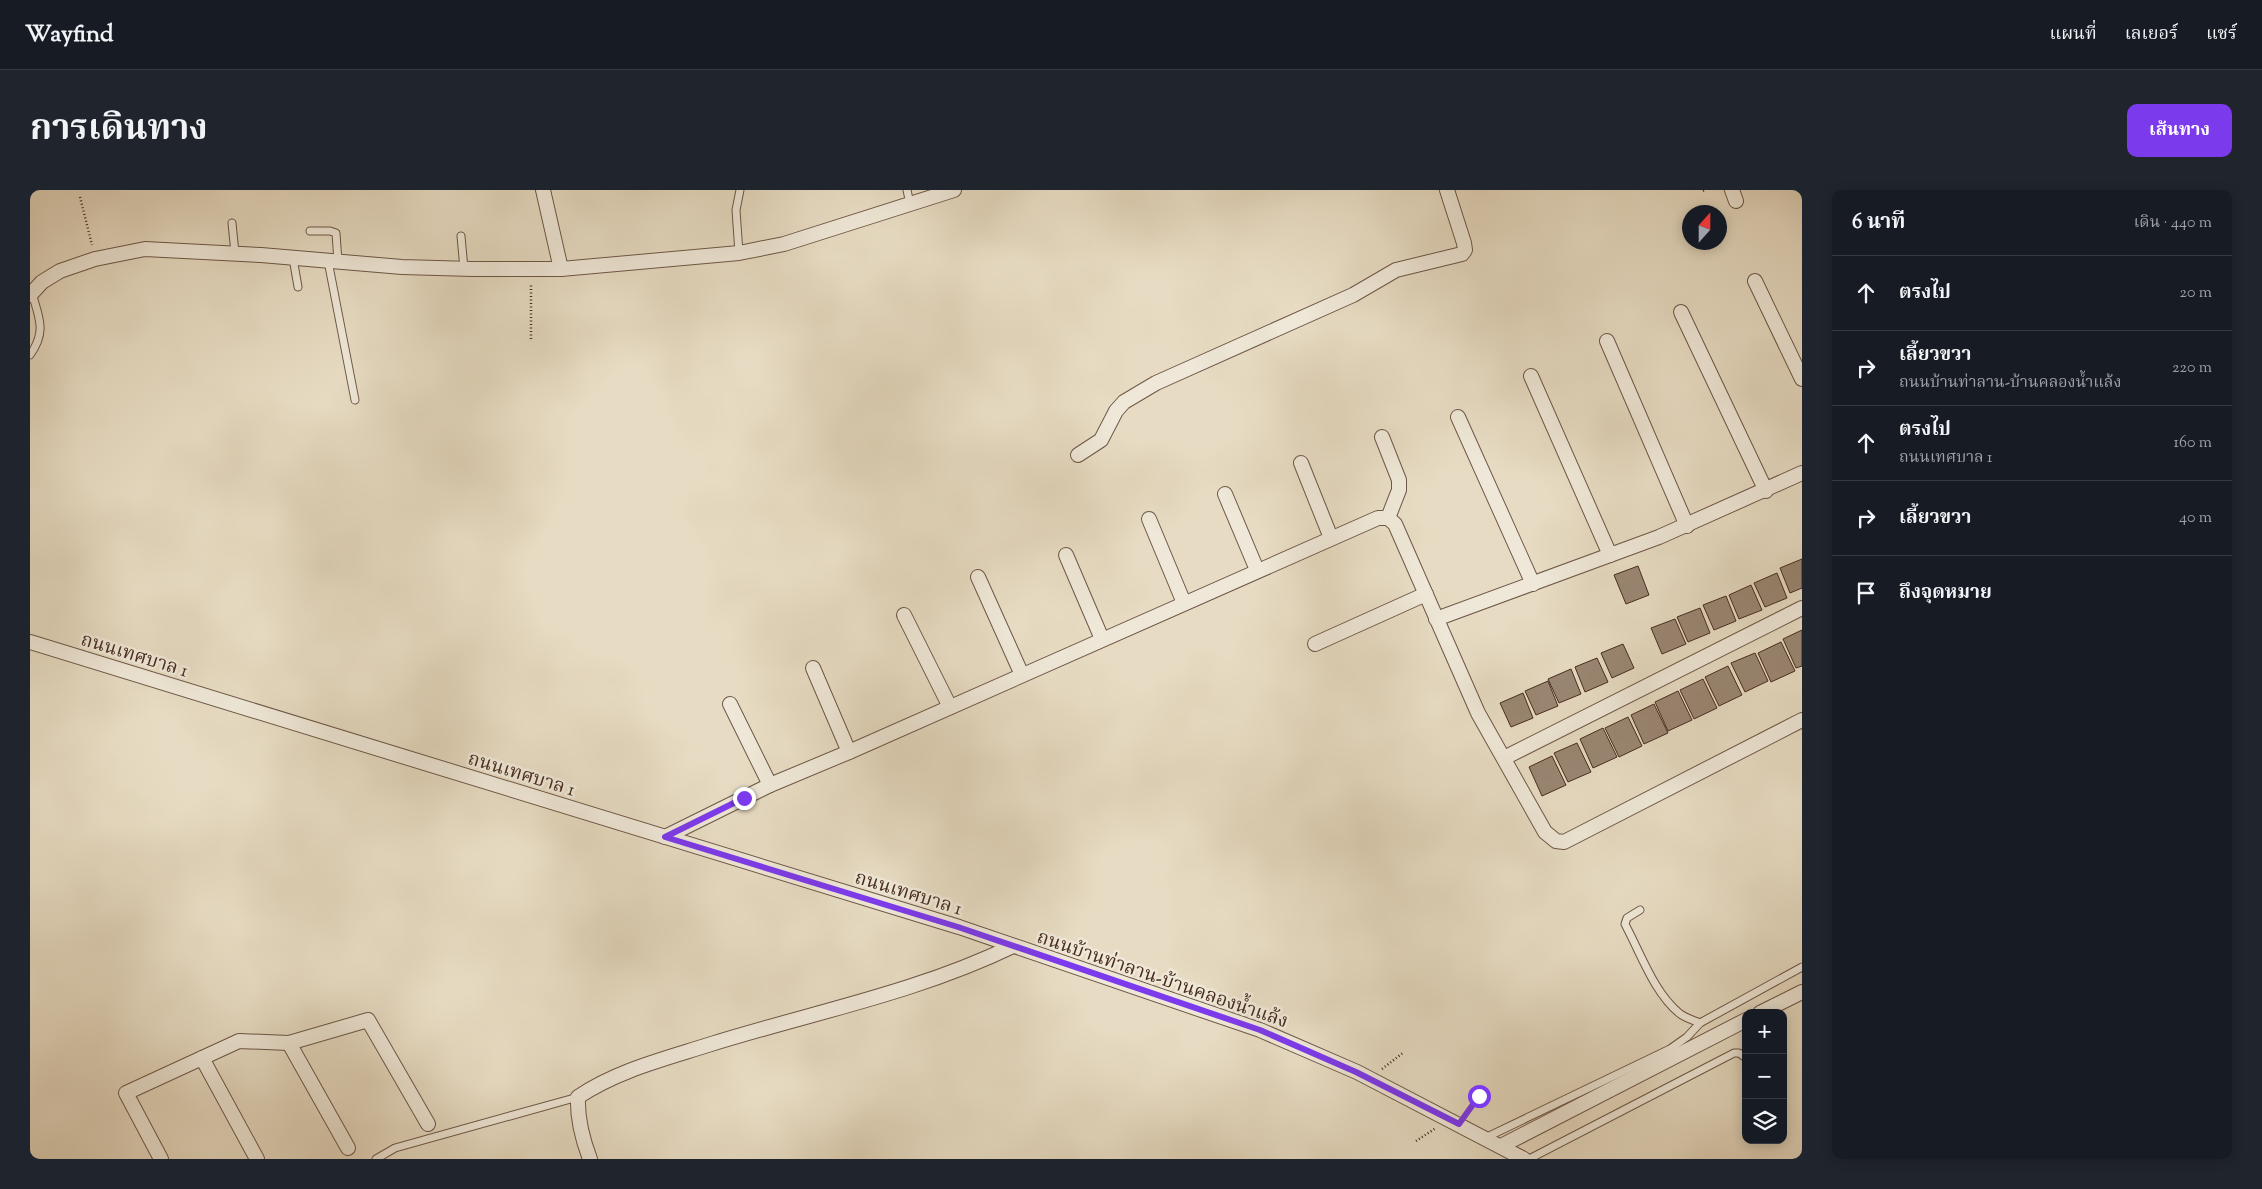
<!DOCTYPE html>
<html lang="th">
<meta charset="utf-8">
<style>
:root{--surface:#171b24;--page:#20242c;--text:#f1f3f6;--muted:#9ea1a6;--line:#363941;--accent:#7c3aed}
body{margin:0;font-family:"Sorts Mill Goudy","Noto Serif Thai",serif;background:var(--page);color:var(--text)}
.controls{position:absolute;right:15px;bottom:15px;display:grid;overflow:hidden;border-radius:10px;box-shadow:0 2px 12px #0003}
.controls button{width:45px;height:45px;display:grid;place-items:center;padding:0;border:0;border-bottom:1px solid var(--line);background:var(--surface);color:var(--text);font:25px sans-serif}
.compass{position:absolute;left:1652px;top:15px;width:45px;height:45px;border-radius:50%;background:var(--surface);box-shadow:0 2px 12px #0003;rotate:21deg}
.stop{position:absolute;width:15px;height:15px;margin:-11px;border:4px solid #7c3aed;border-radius:50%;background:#fff}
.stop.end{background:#7c3aed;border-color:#fff;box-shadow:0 1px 5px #0008}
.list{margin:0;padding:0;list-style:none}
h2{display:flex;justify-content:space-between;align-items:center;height:65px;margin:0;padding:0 20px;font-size:21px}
h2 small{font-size:16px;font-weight:400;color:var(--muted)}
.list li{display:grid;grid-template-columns:32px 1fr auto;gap:15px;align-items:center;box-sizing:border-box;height:75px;padding:0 20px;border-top:1px solid var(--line)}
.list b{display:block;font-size:19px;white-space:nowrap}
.list p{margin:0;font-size:16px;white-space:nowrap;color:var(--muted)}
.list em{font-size:16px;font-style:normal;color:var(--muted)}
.icon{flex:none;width:28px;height:28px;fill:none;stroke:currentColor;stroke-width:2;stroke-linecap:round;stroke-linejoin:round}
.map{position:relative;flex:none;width:1772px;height:969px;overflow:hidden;border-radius:10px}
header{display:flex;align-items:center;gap:30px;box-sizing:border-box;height:70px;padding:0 25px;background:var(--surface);border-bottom:1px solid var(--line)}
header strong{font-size:24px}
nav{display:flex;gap:28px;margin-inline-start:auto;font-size:18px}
.intro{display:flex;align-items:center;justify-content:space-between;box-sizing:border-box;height:120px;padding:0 30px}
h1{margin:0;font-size:35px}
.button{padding:12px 22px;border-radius:10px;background:var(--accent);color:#fff;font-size:18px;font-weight:700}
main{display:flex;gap:30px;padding:0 30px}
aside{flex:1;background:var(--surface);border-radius:10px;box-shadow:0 2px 12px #0003}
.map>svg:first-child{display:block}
.building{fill:#9a8774;stroke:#462b1e}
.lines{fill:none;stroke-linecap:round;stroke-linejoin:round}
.lane-casing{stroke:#6e5747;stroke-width:9}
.street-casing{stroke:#6e5747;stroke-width:16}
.path{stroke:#462b1e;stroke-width:2.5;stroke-dasharray:1 2.5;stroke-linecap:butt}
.lane{stroke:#efe8d8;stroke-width:7}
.street{stroke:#efe8d8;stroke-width:14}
.route{stroke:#7c3aed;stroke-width:6}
.labels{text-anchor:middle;stroke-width:5;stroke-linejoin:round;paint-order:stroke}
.street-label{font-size:19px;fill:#462b1e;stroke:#efe8d8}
</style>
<header>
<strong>Wayfind</strong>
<nav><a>แผนที่</a><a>เลเยอร์</a><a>แชร์</a></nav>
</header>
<div class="intro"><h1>การเดินทาง</h1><a class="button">เส้นทาง</a></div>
<main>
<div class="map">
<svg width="1772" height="969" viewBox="0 0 1772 969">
<rect width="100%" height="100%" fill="#e7dcc3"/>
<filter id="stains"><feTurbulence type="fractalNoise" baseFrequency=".004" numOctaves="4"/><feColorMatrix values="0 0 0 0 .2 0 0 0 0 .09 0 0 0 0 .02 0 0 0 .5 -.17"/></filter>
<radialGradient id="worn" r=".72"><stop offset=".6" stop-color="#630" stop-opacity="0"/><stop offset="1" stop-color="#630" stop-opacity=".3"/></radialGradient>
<g class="building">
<polygon points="1772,369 1772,398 1760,403 1750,378"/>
<polygon points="1608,376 1619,405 1596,414 1584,385"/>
<polygon points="1747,383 1757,408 1735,417 1724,393"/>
<polygon points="1721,395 1732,420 1709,429 1699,405"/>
<polygon points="1696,406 1706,431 1684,440 1673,415"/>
<polygon points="1670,418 1680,443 1658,452 1647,427"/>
<polygon points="1645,429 1656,454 1632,464 1621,438"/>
<polygon points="1772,440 1772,476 1766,478 1753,449"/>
<polygon points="1751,452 1765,481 1741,492 1728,463"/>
<polygon points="1593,454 1604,478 1582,488 1571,463"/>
<polygon points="1725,463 1738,491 1715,502 1701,473"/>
<polygon points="1567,468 1578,492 1555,502 1545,477"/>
<polygon points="1698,476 1712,505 1689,516 1675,487"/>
<polygon points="1541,479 1551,504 1529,513 1518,489"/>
<polygon points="1673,489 1687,518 1664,529 1650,500"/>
<polygon points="1518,491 1528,516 1506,525 1495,501"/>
<polygon points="1648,501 1662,530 1638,541 1625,512"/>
<polygon points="1493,503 1503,528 1481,537 1470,513"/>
<polygon points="1624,514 1638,543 1614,554 1601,525"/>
<polygon points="1598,527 1612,556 1589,567 1575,538"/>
<polygon points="1573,538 1587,567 1563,578 1550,549"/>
<polygon points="1547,553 1561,582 1538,592 1524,563"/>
<polygon points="1522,566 1536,595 1512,606 1499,577"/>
</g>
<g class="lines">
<defs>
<g id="lane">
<polyline points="877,0 880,14"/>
<polyline points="202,33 205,63"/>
<polyline points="280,41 300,41 306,43 308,72"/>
<polyline points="431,46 434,79"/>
<polyline points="709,63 706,20 710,0"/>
<polyline points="263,68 268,97"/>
<polyline points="298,71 325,210"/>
<path d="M0,165C17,141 9,128 2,103"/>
<path d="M1610,720L1597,728L1595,734L1598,740C1612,767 1625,803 1649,823C1655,828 1663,830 1670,833"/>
<polyline points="1455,948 1640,859 1657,847 1670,833 1772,777"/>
<polyline points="346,969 365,958 548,907"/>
<polyline points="1499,969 1704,863 1709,863 1716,868"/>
</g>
<g id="street">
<polyline points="513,0 531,79"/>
<polyline points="1702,0 1706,11"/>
<polyline points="1725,91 1772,189"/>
<polyline points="0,105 12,92 30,81 65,69 115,59 231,65 372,77 442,79 531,79 709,63 754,54 924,0"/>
<polyline points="1651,122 1736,301"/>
<polyline points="1577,151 1657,336"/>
<polyline points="1501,186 1580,365"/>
<polyline points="1428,227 1503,394"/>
<polyline points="1352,247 1369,290 1369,300 1358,328"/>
<polyline points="1048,265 1071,250 1086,221 1094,212 1126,193 1323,105 1366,80 1432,64 1435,60 1434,53 1417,0"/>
<polyline points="1271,273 1301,348"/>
<polyline points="1195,304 1227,380"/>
<polyline points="1119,329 1154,413"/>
<polyline points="1036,365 1072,449"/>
<polyline points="948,387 992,485"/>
<polyline points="874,425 920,517"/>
<polyline points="1406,429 1629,347 1772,283"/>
<polyline points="0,452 929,737 1230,840 1327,882 1494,969"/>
<polyline points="1285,454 1396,404"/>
<polyline points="783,478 819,562"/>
<polyline points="700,514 740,595"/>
<polyline points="1474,568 1772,418"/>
<polyline points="635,647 740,595 819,562 1348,328 1358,328 1365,334 1448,523 1515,642 1526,651 1534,652 1772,530"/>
<polyline points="1730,823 1772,802"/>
<polyline points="259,853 318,958"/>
<polyline points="172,868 227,969"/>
<polyline points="1471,956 1716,830"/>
<polyline points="131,969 96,903 209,851 259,853 338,830 398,934"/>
<path d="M560,969C552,948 547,929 548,907C586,881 634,869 678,855C780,823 886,803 983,756"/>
</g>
</defs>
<use href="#lane" class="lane-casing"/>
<use href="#street" class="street-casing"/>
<g class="path">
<polyline points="1673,1 1675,0"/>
<polyline points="50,7 62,55"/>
<polyline points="501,149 501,93"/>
<polyline points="1352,879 1374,862"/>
<polyline points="1435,924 1449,906"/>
<polyline points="1386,951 1406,938"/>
</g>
<use href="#lane" class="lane"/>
<use href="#street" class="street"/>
</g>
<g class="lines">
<polyline class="route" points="714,608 635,647 928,737 1230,840 1326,882 1429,934 1449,906"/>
</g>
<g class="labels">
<g class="street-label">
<text transform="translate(105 464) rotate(17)" y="7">ถนนเทศบาล 1</text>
<text transform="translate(492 583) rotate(17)" y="7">ถนนเทศบาล 1</text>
<text transform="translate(879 702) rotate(17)" y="7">ถนนเทศบาล 1</text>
<text transform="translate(1133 788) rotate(19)" y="7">ถนนบ้านท่าลาน-บ้านคลองน้ำแล้ง</text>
</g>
</g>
<rect width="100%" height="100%" filter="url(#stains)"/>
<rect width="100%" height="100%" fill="url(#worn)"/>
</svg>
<div class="controls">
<button>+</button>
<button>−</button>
<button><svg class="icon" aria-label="layers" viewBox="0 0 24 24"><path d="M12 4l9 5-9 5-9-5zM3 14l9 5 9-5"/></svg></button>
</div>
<svg class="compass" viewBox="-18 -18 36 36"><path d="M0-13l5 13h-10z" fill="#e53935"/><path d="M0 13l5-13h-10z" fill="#9ea1a6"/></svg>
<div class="stop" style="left:1449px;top:906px"></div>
<div class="stop end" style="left:714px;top:608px"></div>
</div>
<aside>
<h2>6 นาที<small>เดิน · 440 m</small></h2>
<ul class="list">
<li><svg class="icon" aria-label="ahead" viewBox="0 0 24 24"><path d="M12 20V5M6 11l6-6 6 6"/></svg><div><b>ตรงไป</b></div><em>20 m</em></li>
<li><svg class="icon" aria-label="right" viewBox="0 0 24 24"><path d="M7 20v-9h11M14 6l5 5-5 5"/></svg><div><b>เลี้ยวขวา</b><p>ถนนบ้านท่าลาน-บ้านคลองน้ำแล้ง</p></div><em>220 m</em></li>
<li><svg class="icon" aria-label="ahead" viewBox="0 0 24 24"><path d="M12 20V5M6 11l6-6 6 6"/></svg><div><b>ตรงไป</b><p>ถนนเทศบาล 1</p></div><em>160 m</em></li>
<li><svg class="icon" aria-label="right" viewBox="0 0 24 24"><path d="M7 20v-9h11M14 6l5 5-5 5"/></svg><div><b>เลี้ยวขวา</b></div><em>40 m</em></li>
<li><svg class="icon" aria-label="arrive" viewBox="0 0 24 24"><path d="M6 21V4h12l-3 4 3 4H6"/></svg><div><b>ถึงจุดหมาย</b></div></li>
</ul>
</aside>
</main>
